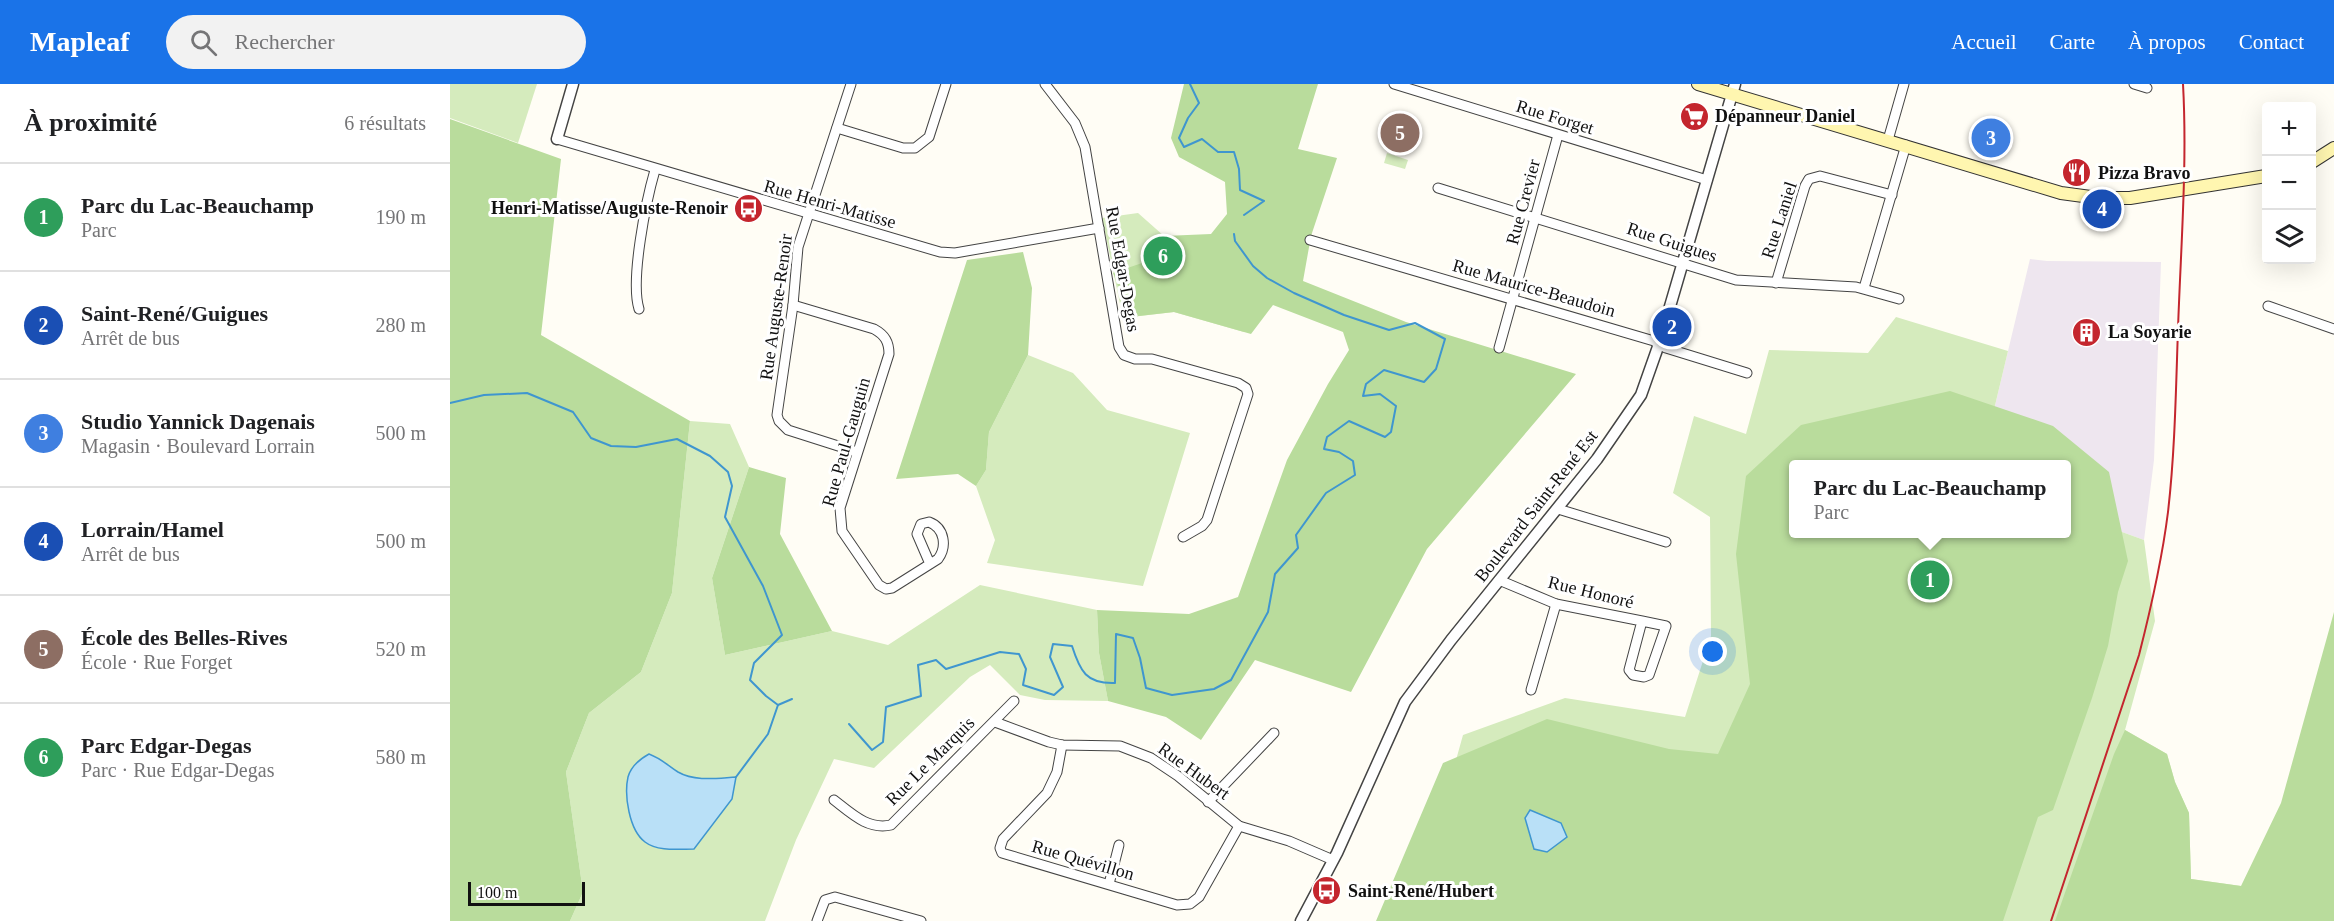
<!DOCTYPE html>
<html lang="fr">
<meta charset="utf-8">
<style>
:root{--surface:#fff;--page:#f2f2f2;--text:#202124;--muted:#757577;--line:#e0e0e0;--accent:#1a73e8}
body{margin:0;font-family:Georgia,serif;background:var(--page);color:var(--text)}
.controls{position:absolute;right:18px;top:18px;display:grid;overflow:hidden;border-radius:6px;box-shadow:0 6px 24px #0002}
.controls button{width:54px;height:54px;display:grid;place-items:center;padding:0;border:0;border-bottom:2px solid var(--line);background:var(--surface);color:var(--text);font:30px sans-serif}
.scale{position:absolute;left:18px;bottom:15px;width:117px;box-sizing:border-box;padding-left:6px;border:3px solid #111;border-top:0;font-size:16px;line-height:21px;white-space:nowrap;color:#111;-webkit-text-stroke:4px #fff;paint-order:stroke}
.you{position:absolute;left:1263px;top:568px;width:21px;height:21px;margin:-15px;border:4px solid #fff;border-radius:50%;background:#1a73e8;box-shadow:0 0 0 9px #1a73e833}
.badge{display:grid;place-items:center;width:39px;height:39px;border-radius:50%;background:var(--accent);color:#fff;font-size:20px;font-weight:700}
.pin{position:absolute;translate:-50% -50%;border:3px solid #fff;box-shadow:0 2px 6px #0006}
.popup{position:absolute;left:1339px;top:376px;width:282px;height:78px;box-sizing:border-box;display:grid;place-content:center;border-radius:6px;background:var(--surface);filter:drop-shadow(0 2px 4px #0005);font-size:20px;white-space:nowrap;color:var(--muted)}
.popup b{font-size:22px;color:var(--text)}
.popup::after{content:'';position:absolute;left:50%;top:100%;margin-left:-12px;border:12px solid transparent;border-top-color:var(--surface)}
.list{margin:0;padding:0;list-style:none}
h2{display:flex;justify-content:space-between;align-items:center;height:78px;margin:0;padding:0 24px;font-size:26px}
h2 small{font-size:20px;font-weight:400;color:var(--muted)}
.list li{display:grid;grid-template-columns:39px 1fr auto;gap:18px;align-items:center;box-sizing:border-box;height:108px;padding:0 24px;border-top:2px solid var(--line)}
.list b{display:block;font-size:22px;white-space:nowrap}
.list p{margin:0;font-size:20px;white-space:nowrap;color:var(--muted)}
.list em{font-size:20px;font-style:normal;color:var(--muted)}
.icon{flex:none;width:33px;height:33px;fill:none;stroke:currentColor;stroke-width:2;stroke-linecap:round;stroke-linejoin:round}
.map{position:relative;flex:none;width:1884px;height:837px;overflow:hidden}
header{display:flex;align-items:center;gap:36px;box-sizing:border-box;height:84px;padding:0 30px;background:var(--accent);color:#fff}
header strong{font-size:28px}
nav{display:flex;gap:33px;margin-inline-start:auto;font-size:21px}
.search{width:420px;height:54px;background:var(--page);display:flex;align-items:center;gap:15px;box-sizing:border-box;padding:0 21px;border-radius:33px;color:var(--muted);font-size:22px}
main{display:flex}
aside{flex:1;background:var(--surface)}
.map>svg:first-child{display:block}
.industrial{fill:#eee6ef}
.green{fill:#d5ebbd}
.forest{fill:#b9dc9c;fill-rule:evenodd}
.water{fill:#b9e0f7;stroke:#3f96cf;stroke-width:1.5}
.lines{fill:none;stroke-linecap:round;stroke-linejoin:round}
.stream{stroke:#3f96cf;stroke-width:2}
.minor-casing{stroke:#444;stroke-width:11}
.tertiary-casing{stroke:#444;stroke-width:13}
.secondary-casing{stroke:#333;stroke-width:14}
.minor{stroke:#fff;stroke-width:9}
.tertiary{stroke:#fff;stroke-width:10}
.secondary{stroke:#fff6b0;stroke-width:12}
.rail{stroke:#c4262e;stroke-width:2}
.labels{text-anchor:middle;stroke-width:6;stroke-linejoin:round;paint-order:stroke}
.poi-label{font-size:18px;font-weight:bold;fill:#111;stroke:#fff;text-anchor:start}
.street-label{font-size:18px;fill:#111;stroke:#fff}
</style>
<header>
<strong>Mapleaf</strong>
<div class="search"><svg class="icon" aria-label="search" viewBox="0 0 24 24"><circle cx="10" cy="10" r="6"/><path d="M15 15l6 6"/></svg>Rechercher</div>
<nav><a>Accueil</a><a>Carte</a><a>À propos</a><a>Contact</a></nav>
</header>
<main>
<aside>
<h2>À proximité<small>6 résultats</small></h2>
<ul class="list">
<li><span class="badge" style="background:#2e9e5b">1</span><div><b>Parc du Lac-Beauchamp</b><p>Parc</p></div><em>190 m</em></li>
<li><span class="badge" style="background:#1a4fb4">2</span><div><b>Saint-René/Guigues</b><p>Arrêt de bus</p></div><em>280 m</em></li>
<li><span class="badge" style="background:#3f7fe0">3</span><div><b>Studio Yannick Dagenais</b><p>Magasin · Boulevard Lorrain</p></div><em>500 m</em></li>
<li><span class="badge" style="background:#1a4fb4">4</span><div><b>Lorrain/Hamel</b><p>Arrêt de bus</p></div><em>500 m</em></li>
<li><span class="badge" style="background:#8d6e63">5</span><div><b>École des Belles-Rives</b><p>École · Rue Forget</p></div><em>520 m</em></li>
<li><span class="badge" style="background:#2e9e5b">6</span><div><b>Parc Edgar-Degas</b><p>Parc · Rue Edgar-Degas</p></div><em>580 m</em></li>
</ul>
</aside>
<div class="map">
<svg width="1884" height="837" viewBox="0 0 1884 837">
<rect width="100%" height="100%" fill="#fffdf5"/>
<polygon class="industrial" points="1580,175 1597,177 1711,178 1704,376 1694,456 1617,428 1616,380 1531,380"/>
<g class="green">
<polygon points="0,0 87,0 68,59 0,34"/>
<polygon points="937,69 958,76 955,85 934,79"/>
<polygon points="688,129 714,152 761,155 794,248 724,228 673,234 652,134"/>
<polygon points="1446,233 1558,267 1531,380 1344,380 1344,450 1616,450 1617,428 1694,456 1705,537 1675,646 1717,670 1725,698 1739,729 1741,795 1791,802 1884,837 961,837 1013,651 1115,614 1235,633 1261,552 1260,433 1223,409 1244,332 1296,350 1319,266 1418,269"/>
<polygon points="578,271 623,289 657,326 740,349 693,502 537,479 545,456 526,402 536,386 539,348"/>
<polygon points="240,337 280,340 299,383 262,494 275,571 382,547 438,561 530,501 647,526 649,569 658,617 595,616 570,611 540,581 520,593 424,684 384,675 346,756 315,837 120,837 133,808 116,688 139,629 191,588 222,509"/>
</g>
<g class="forest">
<polygon points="734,0 868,0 848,65 887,74 861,152 853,197 956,238 1126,290 977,465 901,608 805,576 751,656 716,633 658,617 649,569 647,526 739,530 788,513 837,376 878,300 899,266 893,248 823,221 801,250 724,228 680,233 663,189 692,179 714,152 761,150 777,130 775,98 729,73 721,54"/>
<polygon points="0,35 111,75 91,251 240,337 222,509 191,588 139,629 116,688 133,808 120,837 0,837"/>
<polygon points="573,168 582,204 578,271 539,348 536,386 526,402 508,390 446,395 517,176"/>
<path d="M1500,307L1603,342L1659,388L1678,477L1668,508L1658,562L1642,614L1603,726L1588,733L1553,837H926L993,679L1097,635L1219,665L1268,670L1300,600L1286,470L1296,392L1351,341ZM1344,380H1616V450H1344Z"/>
<polygon points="299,383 336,394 330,450 382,547 275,571 262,494"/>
<polygon points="1884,528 1884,837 1605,837 1664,670 1675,646 1717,670 1725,698 1739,729 1741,795 1791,802 1831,719"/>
</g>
<g class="water">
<path d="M199,670C212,675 217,681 228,688C245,698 268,694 286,693L282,715L244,765C229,765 208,768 195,758C179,746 174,711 178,693C181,682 190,675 199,670Z"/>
<polygon points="1080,726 1111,739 1117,753 1097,768 1084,765 1075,734"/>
</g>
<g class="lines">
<g class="stream">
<polyline points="740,0 749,19 738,34 729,54 734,63 752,55 768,68 784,68 789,85 790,106 814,117 794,131"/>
<polyline points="0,319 34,311 77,309 123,328 141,354 161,362 186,363 227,355 260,372 278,388 282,402 275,433 313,502 332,551 304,579 300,596 316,612 328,621 342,615"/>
<path d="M399,640L422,666L433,658L436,623L471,612L468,581L486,576L496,585L550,568L569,570L576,585L573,601L604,611L613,603L600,573L603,560L622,562C630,587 636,600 665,599L666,550L683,554L690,574L696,604L722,611L764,605L781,596L818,528L825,490L848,464L846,451L876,409L905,391L903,377L889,368L874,365L877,353L899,337L935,353L941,348L946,322L930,310L913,312L916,300L934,286L974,298L986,285L995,255L965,239L939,246L894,231L844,209L817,194L803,182L785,157L784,150"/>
<polyline points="286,693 318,650 328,621"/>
</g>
<defs>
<g id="minor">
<polyline points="401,0 348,163 343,221 327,331 329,337 338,346 407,368"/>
<polyline points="595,0 625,39 635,63 669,263 674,271 685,275 702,275 788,299 796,304 798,310 757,436 752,442 733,453"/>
<polyline points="944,0 1257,96"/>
<polyline points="1684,0 1697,4"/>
<polyline points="387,44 453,64 465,64 479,53 496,0"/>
<polyline points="107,55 490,168 505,169 649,144"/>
<polyline points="1438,56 1454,0"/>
<polyline points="988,104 1286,196 1406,203 1449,215"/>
<polyline points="860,156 1204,257 1216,264 1297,289"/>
<polyline points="1326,199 1355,102 1359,95 1370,92 1442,111"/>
<polyline points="1414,204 1456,61"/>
<path d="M343,221L424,245C435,251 439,258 439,270L390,424L392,447L429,501L436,505L442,504L488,475C497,463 495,444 479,438L471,440L467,450L480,480"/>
<polyline points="1818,222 1884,245"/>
<path d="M189,225C180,196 196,117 205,86"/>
<polyline points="1049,264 1108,51"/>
<polyline points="1108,425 1216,458"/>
<polyline points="1049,496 1106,520 1192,537 1179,586 1183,591 1194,593 1199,591 1216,542 1192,537"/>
<polyline points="1081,606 1106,520"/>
<polyline points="545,638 599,658 612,661 670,662 701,674 728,692 789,742 839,757 883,776"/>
<polyline points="612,661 607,688 597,709 553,755 550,764 552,769 727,821 740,820 749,813 789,742"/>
<path d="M384,716C402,730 418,746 441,741L564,617"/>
<polyline points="758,718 824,649"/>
<polyline points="659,800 669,761"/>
<polyline points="367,837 375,816 385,813 471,837"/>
</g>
<g id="tertiary">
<polyline points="107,55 123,0"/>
<polyline points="851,837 887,769 955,618 1001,556 1147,375 1191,311 1209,260 1285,0"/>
</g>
<g id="secondary">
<polyline points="1248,0 1611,109 1648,114 1680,114 1816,92"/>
<polyline points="1862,78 1884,64"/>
</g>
</defs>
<use href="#minor" class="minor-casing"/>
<use href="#tertiary" class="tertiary-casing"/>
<use href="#secondary" class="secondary-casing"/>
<use href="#minor" class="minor"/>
<use href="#tertiary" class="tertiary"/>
<use href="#secondary" class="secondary"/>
<path class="rail" d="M1601,837L1689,571C1701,524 1712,476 1718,428C1726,359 1726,288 1729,219C1732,146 1737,73 1733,0"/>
</g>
<defs>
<symbol id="supermarket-disc" viewBox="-11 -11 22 22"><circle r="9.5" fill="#c4262e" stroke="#fff"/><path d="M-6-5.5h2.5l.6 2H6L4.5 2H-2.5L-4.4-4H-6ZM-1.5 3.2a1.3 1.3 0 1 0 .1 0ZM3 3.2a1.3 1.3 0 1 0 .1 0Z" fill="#fff"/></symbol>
<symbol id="restaurant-disc" viewBox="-11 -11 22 22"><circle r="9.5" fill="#c4262e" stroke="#fff"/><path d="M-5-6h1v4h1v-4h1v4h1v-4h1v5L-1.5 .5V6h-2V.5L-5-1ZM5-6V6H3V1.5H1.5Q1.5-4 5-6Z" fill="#fff"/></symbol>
<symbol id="bus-disc" viewBox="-11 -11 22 22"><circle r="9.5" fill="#c4262e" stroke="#fff"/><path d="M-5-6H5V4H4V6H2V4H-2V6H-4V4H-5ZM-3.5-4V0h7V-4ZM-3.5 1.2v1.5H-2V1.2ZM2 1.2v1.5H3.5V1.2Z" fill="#fff"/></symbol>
<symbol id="building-disc" viewBox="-11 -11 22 22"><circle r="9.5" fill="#c4262e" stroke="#fff"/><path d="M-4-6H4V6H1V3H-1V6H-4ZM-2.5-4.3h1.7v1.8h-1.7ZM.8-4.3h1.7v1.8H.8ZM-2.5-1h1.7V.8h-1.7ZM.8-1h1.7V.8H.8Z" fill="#fff"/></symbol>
</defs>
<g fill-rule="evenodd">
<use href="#supermarket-disc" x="1228" y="16" width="33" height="33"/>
<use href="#restaurant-disc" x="1610" y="72" width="33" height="33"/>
<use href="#bus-disc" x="282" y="108" width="33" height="33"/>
<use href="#building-disc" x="1620" y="232" width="33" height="33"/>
<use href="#bus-disc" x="860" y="790" width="33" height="33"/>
</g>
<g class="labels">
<g class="poi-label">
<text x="1265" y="38">Dépanneur Daniel</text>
<text x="1648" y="95">Pizza Bravo</text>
<text x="278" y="130" text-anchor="end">Henri-Matisse/Auguste-Renoir</text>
<text x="1658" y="254">La Soyarie</text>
<text x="898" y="813">Saint-René/Hubert</text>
</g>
<g class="street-label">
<text transform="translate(1105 33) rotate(17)" y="6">Rue Forget</text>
<text transform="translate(1073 118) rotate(-75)" y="6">Rue Crevier</text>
<text transform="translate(380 120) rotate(16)" y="6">Rue Henri-Matisse</text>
<text transform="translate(1329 136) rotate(-72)" y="6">Rue Laniel</text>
<text transform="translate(1222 158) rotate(18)" y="6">Rue Guigues</text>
<text transform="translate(673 185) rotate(80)" y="6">Rue Edgar-Degas</text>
<text transform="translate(1084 204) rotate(16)" y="6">Rue Maurice-Beaudoin</text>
<text transform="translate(326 223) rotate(-82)" y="6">Rue Auguste-Renoir</text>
<text transform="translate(396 358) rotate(-74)" y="6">Rue Paul-Gauguin</text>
<text transform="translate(1086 422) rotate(-52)" y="6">Boulevard Saint-René Est</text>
<text transform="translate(1141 508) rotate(14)" y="6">Rue Honoré</text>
<text transform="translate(480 677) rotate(-45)" y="6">Rue Le Marquis</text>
<text transform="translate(744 687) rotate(36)" y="6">Rue Hubert</text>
<text transform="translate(633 776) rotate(16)" y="6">Rue Quévillon</text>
</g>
</g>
</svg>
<div class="controls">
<button>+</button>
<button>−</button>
<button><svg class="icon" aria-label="layers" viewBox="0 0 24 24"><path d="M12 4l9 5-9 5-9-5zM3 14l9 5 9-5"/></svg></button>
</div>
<div class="scale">100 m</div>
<div class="you"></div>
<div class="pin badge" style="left:1480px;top:496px;background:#2e9e5b">1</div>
<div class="popup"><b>Parc du Lac-Beauchamp</b>Parc</div>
<div class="pin badge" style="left:1222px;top:243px;background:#1a4fb4">2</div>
<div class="pin badge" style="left:1541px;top:54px;background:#3f7fe0">3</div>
<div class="pin badge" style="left:1652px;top:125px;background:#1a4fb4">4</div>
<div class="pin badge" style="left:950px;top:49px;background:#8d6e63">5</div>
<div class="pin badge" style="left:713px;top:172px;background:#2e9e5b">6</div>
</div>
</main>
